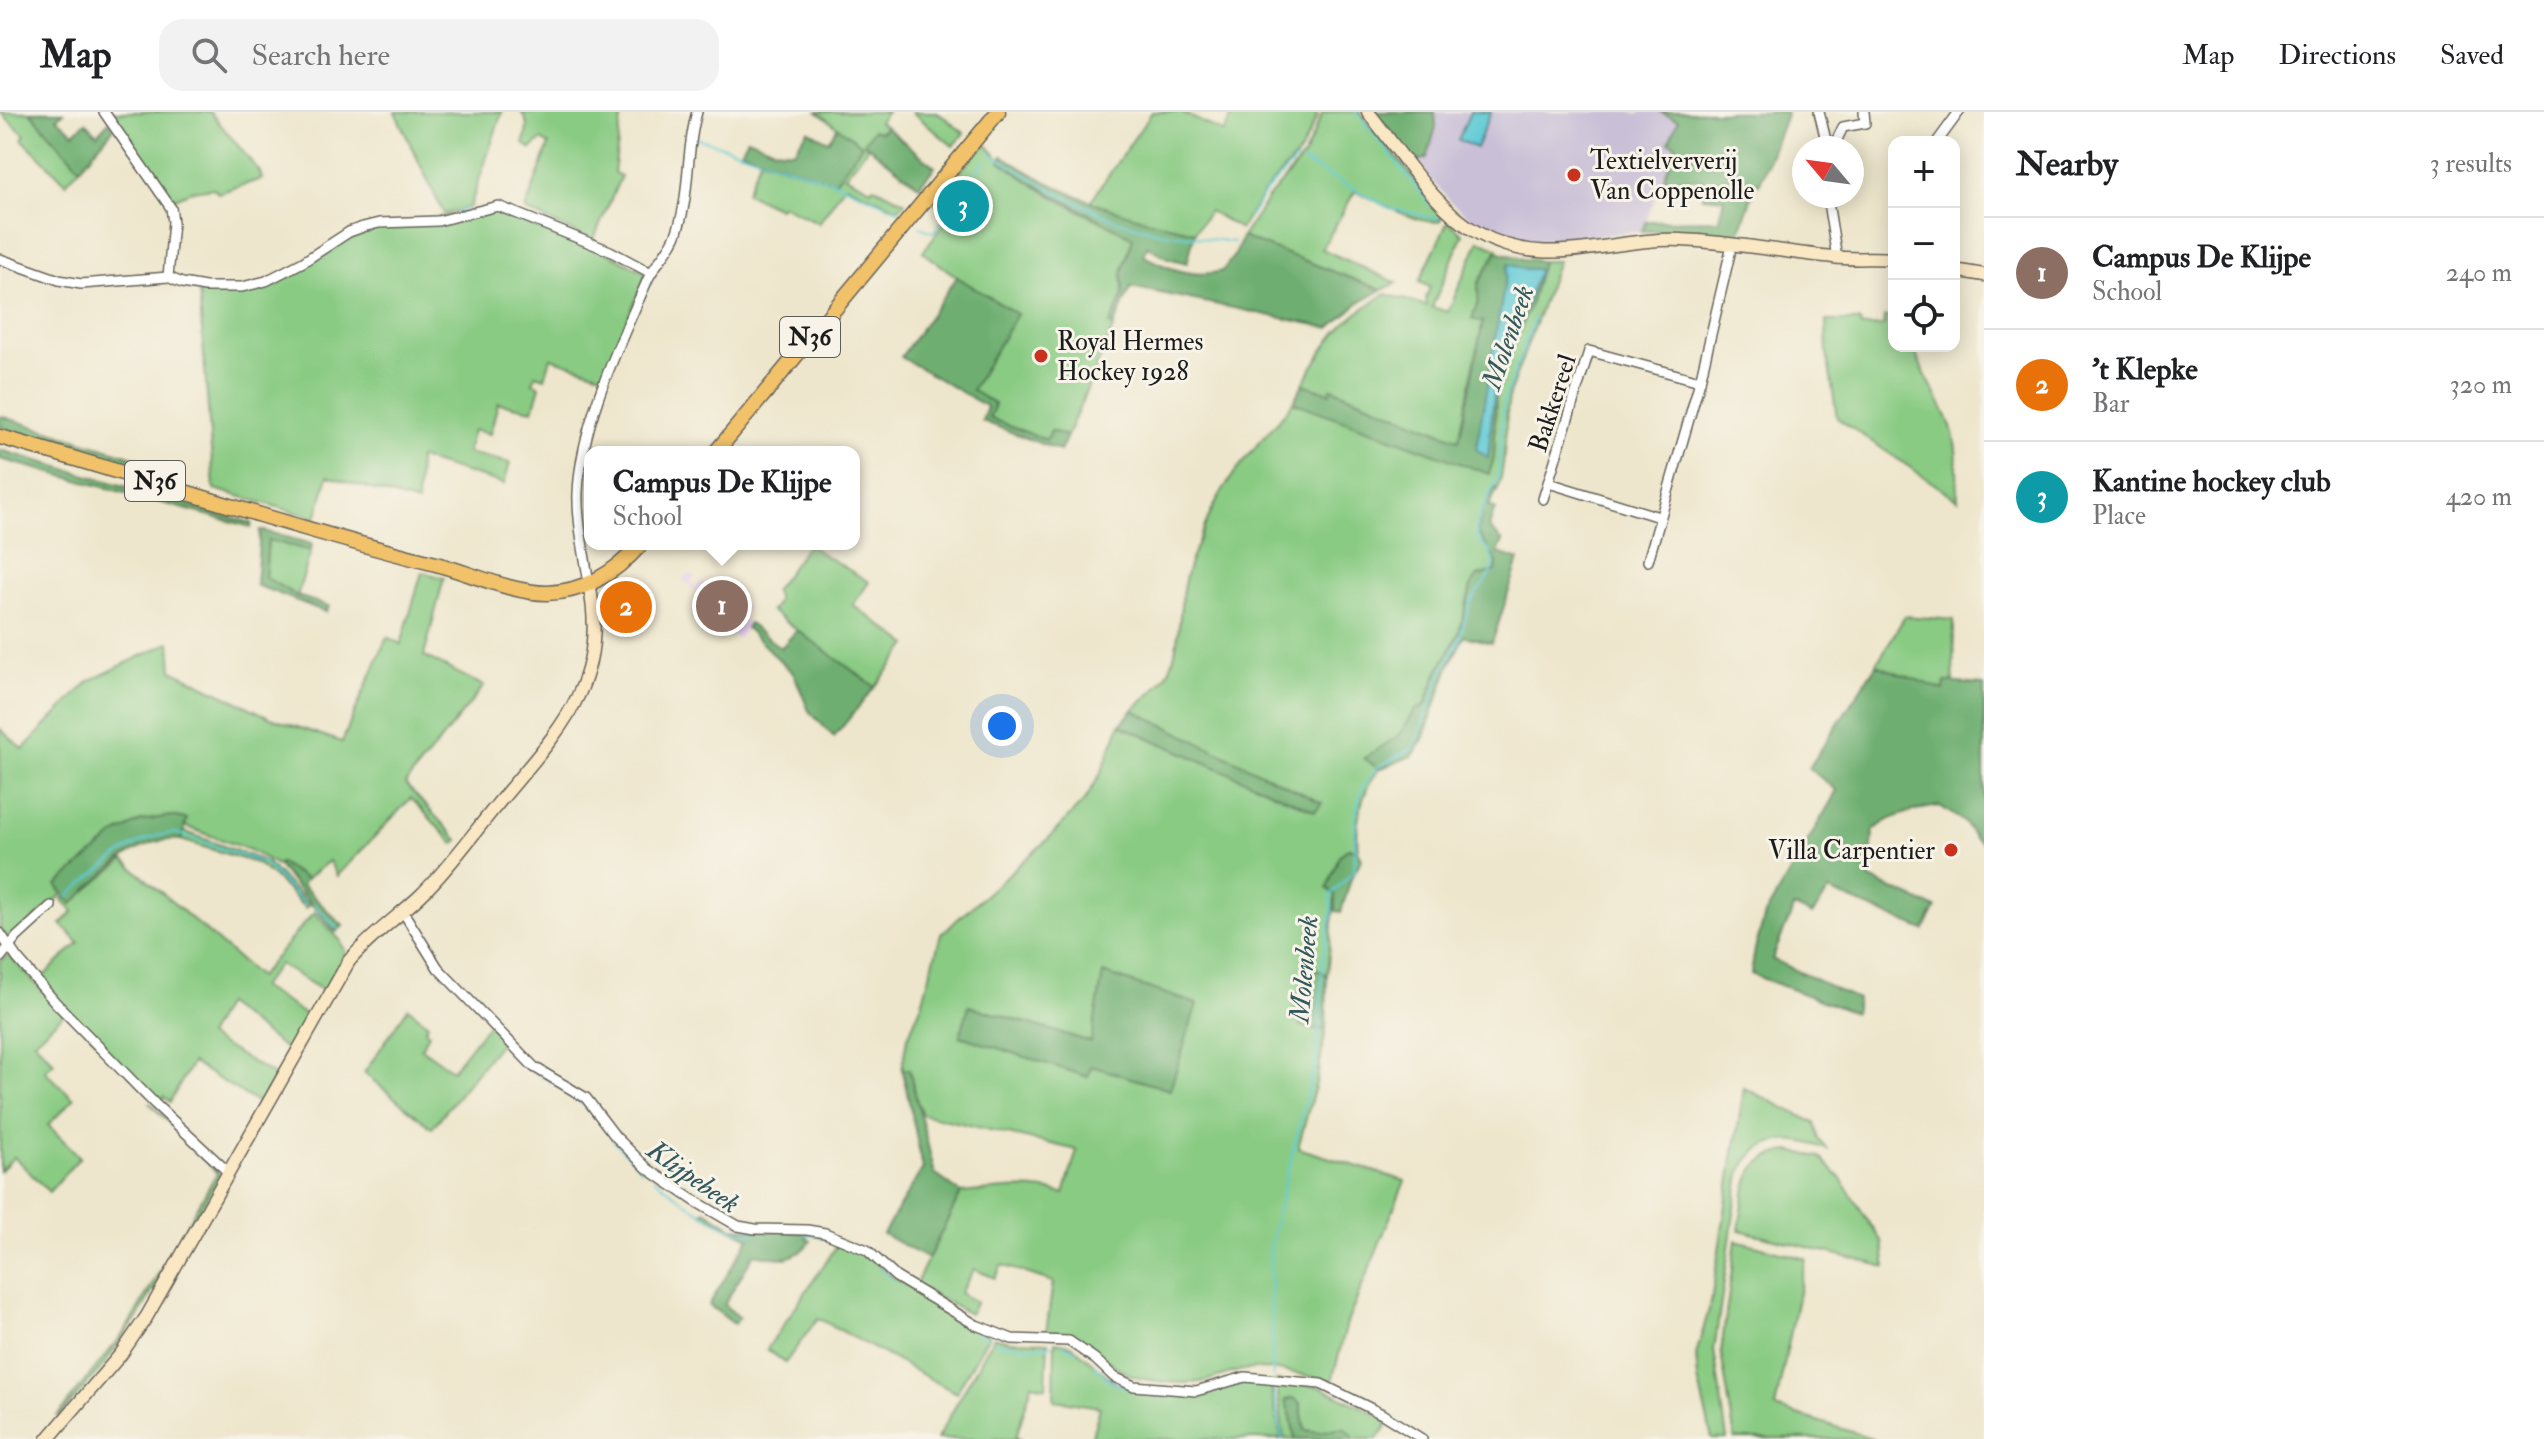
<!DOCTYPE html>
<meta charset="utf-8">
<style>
:root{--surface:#fff;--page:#f2f2f2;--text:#202124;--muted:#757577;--line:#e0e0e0;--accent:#c8321e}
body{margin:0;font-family:"IM FELL Double Pica",serif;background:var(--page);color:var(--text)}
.controls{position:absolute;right:24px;top:24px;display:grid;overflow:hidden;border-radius:16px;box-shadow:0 4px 20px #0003}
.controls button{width:72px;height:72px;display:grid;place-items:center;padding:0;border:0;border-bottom:2px solid var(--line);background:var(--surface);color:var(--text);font:40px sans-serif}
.compass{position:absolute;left:1792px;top:24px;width:72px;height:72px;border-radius:50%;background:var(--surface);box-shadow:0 4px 20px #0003;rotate:299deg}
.you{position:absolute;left:1002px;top:614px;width:28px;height:28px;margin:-20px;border:6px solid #fff;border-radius:50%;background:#1a73e8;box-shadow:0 0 0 12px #1a73e833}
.badge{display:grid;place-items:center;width:52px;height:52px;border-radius:50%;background:var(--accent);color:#fff;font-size:26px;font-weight:700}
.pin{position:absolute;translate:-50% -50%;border:4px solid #fff;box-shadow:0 2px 8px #0006}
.popup{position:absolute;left:584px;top:334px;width:276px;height:104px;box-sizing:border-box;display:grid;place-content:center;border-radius:16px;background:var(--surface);filter:drop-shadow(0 2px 6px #0005);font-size:26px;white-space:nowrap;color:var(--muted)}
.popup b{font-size:30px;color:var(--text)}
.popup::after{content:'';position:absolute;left:50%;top:100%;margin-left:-16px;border:16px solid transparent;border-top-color:var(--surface)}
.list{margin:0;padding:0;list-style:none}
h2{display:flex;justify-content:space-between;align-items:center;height:104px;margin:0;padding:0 32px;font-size:34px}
h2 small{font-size:26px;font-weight:400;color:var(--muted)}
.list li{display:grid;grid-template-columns:52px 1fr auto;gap:24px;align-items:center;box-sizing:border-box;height:112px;padding:0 32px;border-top:2px solid var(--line)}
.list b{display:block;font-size:30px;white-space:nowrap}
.list p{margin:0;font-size:26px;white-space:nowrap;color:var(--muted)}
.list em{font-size:26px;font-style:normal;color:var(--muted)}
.icon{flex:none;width:44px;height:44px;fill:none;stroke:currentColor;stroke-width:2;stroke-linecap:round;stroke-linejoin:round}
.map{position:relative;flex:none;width:1984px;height:1327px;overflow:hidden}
header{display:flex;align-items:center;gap:48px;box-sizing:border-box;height:112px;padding:0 40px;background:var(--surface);border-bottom:2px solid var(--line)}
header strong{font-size:38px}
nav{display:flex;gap:44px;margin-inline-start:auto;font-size:28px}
.search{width:560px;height:72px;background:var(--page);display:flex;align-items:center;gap:20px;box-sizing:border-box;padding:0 28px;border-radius:24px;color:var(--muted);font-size:30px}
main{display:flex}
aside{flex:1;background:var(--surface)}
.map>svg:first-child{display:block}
.built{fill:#e9d2ee}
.industrial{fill:#c9bfd7}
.green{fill:#89cb83;stroke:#527450;stroke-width:2;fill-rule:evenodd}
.forest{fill:#6eaf71;stroke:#456646;stroke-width:2}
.water{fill:#5ecad6;stroke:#3d7379;stroke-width:2}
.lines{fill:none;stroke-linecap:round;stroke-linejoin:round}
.stream{stroke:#5ecad6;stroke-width:2}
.street-casing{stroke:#66635a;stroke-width:12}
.secondary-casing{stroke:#66635a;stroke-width:15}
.primary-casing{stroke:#66635a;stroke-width:17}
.street{stroke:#fff;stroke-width:9}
.secondary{stroke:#fae7c3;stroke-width:12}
.primary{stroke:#f2c26a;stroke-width:14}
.poi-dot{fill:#c8321e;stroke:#f7f3e8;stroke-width:3}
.labels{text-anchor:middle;stroke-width:6;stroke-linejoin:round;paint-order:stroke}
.shield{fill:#f7f3e8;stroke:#5e5c59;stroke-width:2}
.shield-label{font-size:24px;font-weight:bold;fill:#1c1c1c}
.poi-label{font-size:26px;fill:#1c1c1c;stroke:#f7f3e8;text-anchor:start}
.street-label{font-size:26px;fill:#1c1c1c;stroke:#f7f3e8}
.water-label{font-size:28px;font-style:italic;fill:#33595d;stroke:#f7f3e8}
</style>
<header>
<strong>Map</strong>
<div class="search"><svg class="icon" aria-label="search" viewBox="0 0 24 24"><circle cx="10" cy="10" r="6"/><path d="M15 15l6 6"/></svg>Search here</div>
<nav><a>Map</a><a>Directions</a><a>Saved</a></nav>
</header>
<main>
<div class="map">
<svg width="1984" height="1327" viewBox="0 0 1984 1327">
<rect width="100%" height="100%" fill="#f7f3e8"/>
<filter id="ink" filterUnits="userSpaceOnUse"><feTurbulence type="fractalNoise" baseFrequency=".0125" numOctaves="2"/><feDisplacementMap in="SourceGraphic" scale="16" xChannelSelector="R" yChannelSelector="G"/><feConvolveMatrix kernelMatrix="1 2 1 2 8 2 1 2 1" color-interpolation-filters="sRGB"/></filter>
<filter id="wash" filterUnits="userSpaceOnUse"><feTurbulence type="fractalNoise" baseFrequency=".006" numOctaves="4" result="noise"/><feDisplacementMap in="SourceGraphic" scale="32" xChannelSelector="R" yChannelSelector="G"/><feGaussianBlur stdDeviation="1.8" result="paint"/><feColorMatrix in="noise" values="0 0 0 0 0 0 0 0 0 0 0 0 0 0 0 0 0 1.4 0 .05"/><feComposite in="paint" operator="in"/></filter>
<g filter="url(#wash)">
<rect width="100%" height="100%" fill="#eee6cc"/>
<polygon class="built" points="688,462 695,465 690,470 697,475 701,469 715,478 730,481 745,493 747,496 740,505 749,512 738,527 698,495 704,487 683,467"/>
<polygon class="industrial" points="1435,0 1631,0 1638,3 1641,0 1660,0 1678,8 1676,33 1642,119 1610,122 1560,131 1559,135 1550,134 1510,126 1469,105 1453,92 1412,47 1418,49 1436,15"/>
<g class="green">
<polygon points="0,0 30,0 80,56 66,71 22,27 25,23"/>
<polygon points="110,0 210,0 260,60 262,67 218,81 214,76 191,79 173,87"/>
<polygon points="395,0 502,0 470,95 444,102"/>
<path d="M521,0H622L614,61L621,64L593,129L525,98L549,33L541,28L531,37L523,31C528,20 529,9 521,0Z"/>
<polygon points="817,0 887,0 879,10 886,15 864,31 868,35 845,64 871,77 873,74 905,90 899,97 845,73 819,111 782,93 779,96 746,81 760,47 835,70 861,33"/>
<polygon points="912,0 937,0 964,21 953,34"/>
<polygon points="1152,0 1181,0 1224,21 1233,0 1312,0 1318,3 1300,41 1269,74 1240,117 1209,99 1195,120 1139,108 1090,90"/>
<path d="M1323,0H1360L1443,102L1440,109C1421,115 1373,87 1355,79L1322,137L1397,171L1382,178L1242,125L1268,86L1304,44Z"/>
<path d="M985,31C1019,73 1084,102 1134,125L1123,182L1111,212L1114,214L1067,324L1051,319L1047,328L988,306L995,292L971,278L1017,202L957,165L923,140L950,102L934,90Z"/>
<polygon points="493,96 593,133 645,160 645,165 604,263 551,246 545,266 536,263 533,271 540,274 533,298 498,291 490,322 473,318 467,341 510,351 504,372 419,346 417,391 328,364 316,406 214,377 199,178 233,180 267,175 289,164 361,118"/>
<path d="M1448,109L1463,122L1432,195L1448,200L1479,128L1498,137L1478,172V190L1472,206L1483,209L1459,328L1332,276L1330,281L1303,272C1328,228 1340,208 1386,182L1427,194L1426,186L1430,175L1419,170Z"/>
<path d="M1542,149H1558L1510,280C1503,312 1508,345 1498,376L1495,375C1486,390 1479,403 1477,420L1497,450L1496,459L1478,464L1472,471L1459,521L1438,560L1425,593L1416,599L1397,625L1365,646L1379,657C1361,680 1355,710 1358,739L1348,736L1339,744L1327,776L1335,783L1327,863L1317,857L1313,918L1326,917L1317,967L1298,1036L1405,1069L1347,1211L1332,1269C1306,1264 1279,1256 1253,1257C1238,1257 1220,1265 1205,1269C1187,1273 1162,1270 1144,1267C1104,1259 1092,1219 1046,1221L1053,1170L1002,1153L995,1166L974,1157L960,1181L976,1190L969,1202L915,1173L961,1081C995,1078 1031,1072 1064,1082L1077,1038L921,1002L920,996L902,957L907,927L922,892L941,822L1046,729L1085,688L1101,661L1120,613L1315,699L1321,691L1133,598C1144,587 1159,576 1167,562C1180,540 1179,498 1184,472C1189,447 1202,421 1212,398C1232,356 1266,326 1293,290L1489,361L1494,345L1496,279L1531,190ZM969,894L1091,930L1170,977L1091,953Z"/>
<path d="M1885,205L1894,206V234H1913C1923,266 1946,293 1954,325C1959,345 1956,367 1958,388L1837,306L1827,241L1826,209H1860L1861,215L1884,214Z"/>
<polygon points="268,427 311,439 297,484 265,466"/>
<path d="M808,433L869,470L853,493L908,533L875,575L771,499C777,491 780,488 774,479Z"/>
<polygon points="422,460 444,466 424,544 484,574 405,672 458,728 454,732 411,686 337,764 329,749 306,767 280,751 277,753 250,738 184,714 186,708 59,777 63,782 10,828 0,818 0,617 23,637 89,569 170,530 172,558 271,606 342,630 387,525 401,532"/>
<polygon points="1905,504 1954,508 1953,570 1945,570 1944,579 1876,553"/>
<polygon points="183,719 266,750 309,793 305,796 273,764 256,751 181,728"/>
<polygon points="124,748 259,865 314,800 340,828 346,841 324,879 279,852 261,875 309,905 290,940 225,892 207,924 276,964 260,992 192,951 170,990 164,985 159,993 38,869 79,831 61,812 73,800 62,787 65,785 71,791"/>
<polygon points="9,843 64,902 34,929 54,950 45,959 74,987 48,1013 80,1045 49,1080 14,1045 0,1059 0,849"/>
<polygon points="408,896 428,912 425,918 429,922 421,936 452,958 489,911 504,926 432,1016 364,961"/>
<path d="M1744,976L1815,1011L1819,1027L1827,1037C1792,1024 1758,1022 1740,1061L1714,1238L1727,1327H1712L1698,1267L1696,1243L1711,1190Z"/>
<polygon points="149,990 213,1052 220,1063 137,1206 103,1254 59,1305 57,1304 124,1221 217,1061"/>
<path d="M1790,1039L1820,1045L1841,1067L1882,1130L1886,1155L1739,1118C1746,1080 1742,1045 1790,1039Z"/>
<polygon points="1736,1128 1806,1147 1775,1296 1875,1327 1735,1327 1721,1240"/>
<polygon points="840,1129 867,1141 892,1164 989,1223 956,1281 818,1206 785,1251 767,1237"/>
<polygon points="994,1225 1010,1229 1048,1230 1046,1275 1032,1272 1016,1325 1019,1327 937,1327"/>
<polygon points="1055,1230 1071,1233 1116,1271 1130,1276 1203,1282 1240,1268 1270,1271 1281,1327 1091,1327 1100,1295 1054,1288"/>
<polygon points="1276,1269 1320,1275 1387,1307 1386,1314 1377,1327 1353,1327 1344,1316 1318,1320 1305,1318 1300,1291 1285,1289 1291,1305 1295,1327 1284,1327"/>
</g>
<g class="forest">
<polygon points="30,0 64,0 57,6 74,21 86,10 97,22 109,9 114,16 80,56"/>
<polygon points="1376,0 1435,0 1436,15 1427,46 1418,49 1412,47"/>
<polygon points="1660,0 1787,0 1760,71 1756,73 1738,125 1697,120 1642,119 1647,109 1719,108 1724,86 1703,85 1702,67 1664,67 1676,33 1669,30 1678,8"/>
<polygon points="838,15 862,33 835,70 741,39 748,26 774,37 794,39 808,18 828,29"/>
<polygon points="886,15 935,55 919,74 864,31 873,18 882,20"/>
<path d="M1003,44C1062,84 1127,105 1195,120L1187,151L1168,146L1147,134L1144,144C1166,156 1196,167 1222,159L1236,141L1242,125L1382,178L1357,192L1330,216L1131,175L1114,214L1110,213L1123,182L1122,160L1133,126L1030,70L1000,49Z"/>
<polygon points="1497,139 1523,147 1542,149 1531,190 1496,279 1494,345 1489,362 1293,290 1303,272 1330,281 1331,276 1459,328 1483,210 1472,207 1478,190 1478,172"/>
<polygon points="957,165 1017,202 972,278 995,293 989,306 1046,328 1051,319 1067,324 1060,339 982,309 987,295 901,245"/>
<polygon points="0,304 182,360 181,367 0,315"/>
<polygon points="0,338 252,411 251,415 0,347"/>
<path d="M1495,375L1498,376L1489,394L1495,397C1487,416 1487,416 1503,429L1498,441L1519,448L1492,531L1464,524L1450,552L1423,627L1416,639L1412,644L1379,657L1364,646L1397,625L1416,598L1425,593L1438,560L1459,521L1472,471L1478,464L1496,459L1497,450L1477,420L1483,396Z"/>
<polygon points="260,418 312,432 311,439 268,428 265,465 297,484 329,494 326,500 256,473"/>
<polygon points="749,512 781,536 797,518 875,575 834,625 809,599 794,562 746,516"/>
<path d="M1876,553L1944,578L1945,570L1984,573V732L1975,726L1964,710L1940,694C1917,697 1890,703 1873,719L1870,767L1936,796L1924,818L1829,779L1812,803L1794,795L1772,847L1857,887L1854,901L1751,862L1755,837L1765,803L1837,679L1809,656Z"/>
<polygon points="1133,598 1322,691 1315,699 1120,613"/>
<path d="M170,704L187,707L181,728C138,722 102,765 72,792L57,773L116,722L141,709Z"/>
<polygon points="1349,736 1358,739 1362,746 1351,767 1341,800 1335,799 1335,783 1327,776 1339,744"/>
<polygon points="280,751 306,767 302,773 343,814 336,820 277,753"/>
<polygon points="1317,857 1327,863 1326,917 1313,918 1300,913 1294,893 1306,862"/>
<polygon points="1103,861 1197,892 1170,978 1091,954 1088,965 960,924 969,894 1091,930"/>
<polygon points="902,957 909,957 935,1062 961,1081 928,1147 883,1122 923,1056"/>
<path d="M705,1098L733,1116L809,1121L806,1125L811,1129C793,1152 779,1146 754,1142L724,1193L739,1205L734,1212L709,1193L749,1126L702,1102Z"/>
<polygon points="1294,1286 1300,1291 1305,1318 1318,1320 1344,1316 1353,1324 1353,1327 1295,1327 1291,1305 1285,1288"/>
</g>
<g class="water">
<polygon points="1470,0 1491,0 1476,36 1458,28"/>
<polygon points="1508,152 1525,157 1539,157 1494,281 1488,346 1476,337"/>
</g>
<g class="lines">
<g class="stream">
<polyline points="1356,0 1433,96"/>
<polyline points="697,26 835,70 898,98"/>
<polyline points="991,42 1059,82 1118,109 1163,121 1234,130"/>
<polyline points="1304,50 1389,96 1439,107"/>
<polyline points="458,99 466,97"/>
<polyline points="1249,105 1267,78 1297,47"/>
<polyline points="920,115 933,120 985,48"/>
<path d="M67,785C98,761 134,722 176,721L264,751L305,793"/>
<polyline points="314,793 338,817"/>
<polyline points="521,948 531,957"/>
<polyline points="536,961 565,978"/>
<polyline points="573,984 592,1001"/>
<polyline points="613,1028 642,1058"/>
<path d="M654,1066C679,1086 723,1122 755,1121"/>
<polyline points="805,1122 826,1127"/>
<polyline points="880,1156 893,1168"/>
<polyline points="950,1203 988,1227"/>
<polyline points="994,1231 1032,1235 1053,1233"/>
<polyline points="1063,1233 1076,1239"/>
<polyline points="1094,1252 1111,1270 1130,1277"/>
<polyline points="1273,1265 1270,1140 1277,1102 1316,947 1320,914 1323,846 1332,801 1330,783 1355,758 1355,704 1362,676 1378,655 1413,636 1444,555 1458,531 1470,491 1494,456 1490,439 1478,429 1476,418 1481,401 1498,365 1504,289 1534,207"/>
<polyline points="1272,1271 1282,1327"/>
<polyline points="1136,1279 1166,1284 1201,1283 1237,1272 1271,1274"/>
</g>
</g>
</g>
<g filter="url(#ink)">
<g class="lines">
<defs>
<g id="street">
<polyline points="104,0 171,96 173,110 168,165"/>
<polyline points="1819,0 1828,36"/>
<polyline points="1937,30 1959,0"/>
<polyline points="1833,36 1843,15 1865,11 1864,0"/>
<polyline points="1827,84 1837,146"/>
<polyline points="0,147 59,168 81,172 168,165 182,171 205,175 242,175 266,169 303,150 349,120 363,115 379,111 438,109 498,94 610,139 651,161"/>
<polyline points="1549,371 1659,405"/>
<polyline points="1543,387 1589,239 1700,269"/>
<polyline points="1648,449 1700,269 1732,133"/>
<path d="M589,472C585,443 577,411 578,381C581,310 620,231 648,167C656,150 671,138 677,120C691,81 685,40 697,0"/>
<polyline points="402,798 438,856 534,955 586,986 615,1024 648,1057 695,1089 738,1114 755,1117 807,1118 825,1121 867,1138 896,1165 976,1213 1012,1227 1069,1229 1095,1247 1114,1265 1134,1274 1196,1279 1245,1265 1321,1272 1382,1302 1422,1327"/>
<polyline points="0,821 17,846 56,891 155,992 228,1060"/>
<polyline points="0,846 17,825 51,794"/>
</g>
<g id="secondary">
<path d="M1368,0C1400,39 1434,96 1478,121C1547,160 1609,125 1681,128C1732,130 1783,140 1833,145C1853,148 1874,145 1894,147"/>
<polyline points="1954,158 1984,163"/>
<path d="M48,1327L121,1242L147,1204L349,849C371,823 397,806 421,783C449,756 472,723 496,694C555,622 611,573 589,472"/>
</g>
<g id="primary">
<path d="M0,325C146,366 289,415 436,452C470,461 512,481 547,481C585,480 616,460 641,432"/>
<polyline points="716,340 998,0"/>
</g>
</defs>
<use href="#street" class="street-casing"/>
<use href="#secondary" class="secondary-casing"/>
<use href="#primary" class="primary-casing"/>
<use href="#street" class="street"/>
<use href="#secondary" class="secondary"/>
<use href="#primary" class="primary"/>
</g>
</g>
<g class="poi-dot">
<circle cx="1574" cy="63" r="8"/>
<circle cx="1041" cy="244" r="8"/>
<circle cx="1951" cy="738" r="8"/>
</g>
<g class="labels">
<g class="shield">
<rect x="780" y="205" width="60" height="40" rx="6"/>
<rect x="125" y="349" width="60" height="40" rx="6"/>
</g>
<g class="shield-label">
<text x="810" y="233">N36</text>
<text x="155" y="377">N36</text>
</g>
<g class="poi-label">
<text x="1590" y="57">Textielververij<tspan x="1590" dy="30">Van Coppenolle</tspan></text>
<text x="1057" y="238">Royal Hermes<tspan x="1057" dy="30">Hockey 1928</tspan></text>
<text x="1935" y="747" text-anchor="end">Villa Carpentier</text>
</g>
<g class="street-label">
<text transform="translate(1552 291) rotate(-72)" y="9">Bakkereel</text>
</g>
<g class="water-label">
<text transform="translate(1507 225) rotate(-71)" y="10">Molenbeek</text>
<text transform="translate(1303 857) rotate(-85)" y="10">Molenbeek</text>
<text transform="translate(694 1064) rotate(35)" y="10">Klijpebeek</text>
</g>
</g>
</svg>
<div class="controls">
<button>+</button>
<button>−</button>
<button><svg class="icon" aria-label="locate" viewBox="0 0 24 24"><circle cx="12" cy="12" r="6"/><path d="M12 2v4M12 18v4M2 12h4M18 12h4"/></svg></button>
</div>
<svg class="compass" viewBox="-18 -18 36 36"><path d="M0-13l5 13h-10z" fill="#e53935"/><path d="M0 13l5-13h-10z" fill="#757577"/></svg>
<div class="you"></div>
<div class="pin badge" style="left:722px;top:494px;background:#8d6e63">1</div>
<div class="popup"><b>Campus De Klijpe</b>School</div>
<div class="pin badge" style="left:626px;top:495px;background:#e8710a">2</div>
<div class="pin badge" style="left:963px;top:94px;background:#0f9aa8">3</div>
</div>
<aside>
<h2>Nearby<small>3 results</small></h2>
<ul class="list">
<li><span class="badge" style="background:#8d6e63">1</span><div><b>Campus De Klijpe</b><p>School</p></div><em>240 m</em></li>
<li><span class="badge" style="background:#e8710a">2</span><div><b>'t Klepke</b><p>Bar</p></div><em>320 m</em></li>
<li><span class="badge" style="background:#0f9aa8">3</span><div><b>Kantine hockey club</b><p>Place</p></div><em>420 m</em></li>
</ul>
</aside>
</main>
